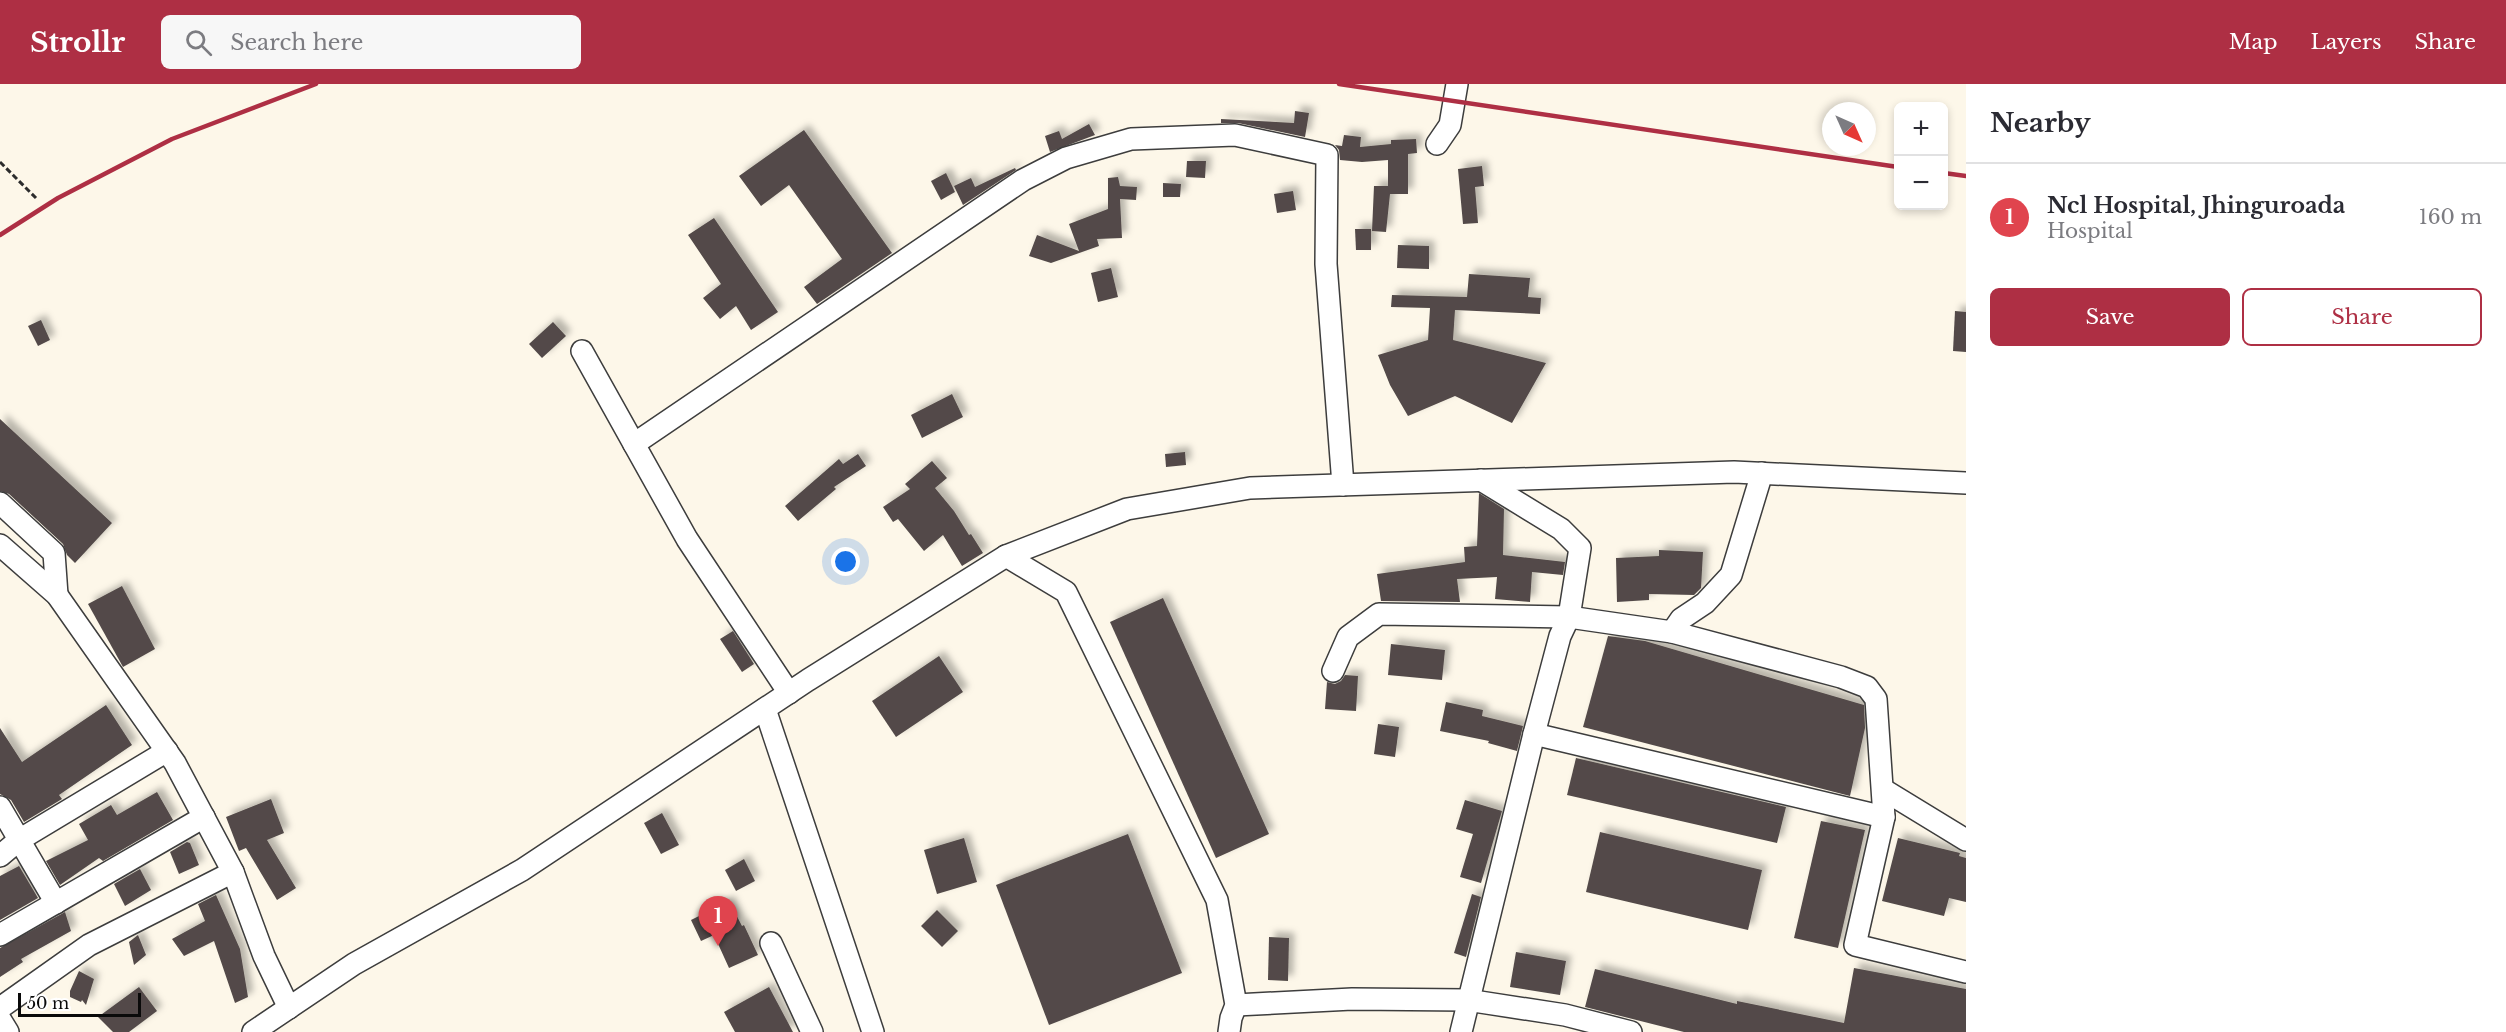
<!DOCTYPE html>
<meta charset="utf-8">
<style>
:root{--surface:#fff;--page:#f7f7f7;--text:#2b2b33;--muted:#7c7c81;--line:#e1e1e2;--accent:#ae2f44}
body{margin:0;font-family:"Libre Baskerville",serif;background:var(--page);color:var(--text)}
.controls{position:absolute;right:18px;top:18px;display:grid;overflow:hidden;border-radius:9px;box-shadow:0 3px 9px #0003}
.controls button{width:54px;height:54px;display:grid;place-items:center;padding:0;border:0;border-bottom:2px solid var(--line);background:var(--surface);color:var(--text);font:30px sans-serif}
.compass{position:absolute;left:1822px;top:18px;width:54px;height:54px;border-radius:50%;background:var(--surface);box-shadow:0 3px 9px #0003;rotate:135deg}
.scale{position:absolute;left:18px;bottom:15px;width:123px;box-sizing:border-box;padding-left:6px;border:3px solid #0a0a0a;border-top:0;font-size:16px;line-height:21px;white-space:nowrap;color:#0a0a0a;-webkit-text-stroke:4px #fff;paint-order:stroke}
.you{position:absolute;left:846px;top:478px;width:21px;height:21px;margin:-15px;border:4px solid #fff;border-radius:50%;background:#1a73e8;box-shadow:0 0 0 9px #1a73e833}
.badge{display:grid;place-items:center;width:39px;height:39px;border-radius:50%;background:var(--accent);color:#fff;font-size:20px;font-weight:700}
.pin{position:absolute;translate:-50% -50px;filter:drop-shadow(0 2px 3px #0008)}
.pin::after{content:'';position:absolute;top:32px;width:21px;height:18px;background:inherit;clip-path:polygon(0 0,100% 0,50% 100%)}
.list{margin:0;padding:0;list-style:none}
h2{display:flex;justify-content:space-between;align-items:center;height:78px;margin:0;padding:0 24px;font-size:26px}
h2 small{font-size:20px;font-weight:400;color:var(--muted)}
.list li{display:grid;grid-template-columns:39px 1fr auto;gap:18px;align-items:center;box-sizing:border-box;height:108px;padding:0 24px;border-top:2px solid var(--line)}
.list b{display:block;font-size:22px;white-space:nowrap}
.list p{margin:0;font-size:20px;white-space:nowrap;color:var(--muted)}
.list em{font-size:20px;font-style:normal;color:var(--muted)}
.actions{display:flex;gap:12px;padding:18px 24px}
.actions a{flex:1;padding:14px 0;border:2px solid var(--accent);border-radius:9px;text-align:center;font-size:21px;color:var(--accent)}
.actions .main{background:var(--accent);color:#fff}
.icon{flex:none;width:33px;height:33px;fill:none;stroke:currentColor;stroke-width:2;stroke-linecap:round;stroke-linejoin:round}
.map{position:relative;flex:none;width:1966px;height:948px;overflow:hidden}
header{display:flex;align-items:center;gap:36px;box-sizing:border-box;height:84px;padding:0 30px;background:var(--accent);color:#fff}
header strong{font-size:28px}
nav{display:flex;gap:33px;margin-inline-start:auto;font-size:21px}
.search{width:420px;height:54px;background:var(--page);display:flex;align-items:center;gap:15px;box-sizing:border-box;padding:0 21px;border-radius:9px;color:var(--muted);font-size:22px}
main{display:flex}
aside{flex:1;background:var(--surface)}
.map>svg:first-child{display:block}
.building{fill:#524a48;filter:url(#shadow)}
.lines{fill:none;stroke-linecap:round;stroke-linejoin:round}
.minor-casing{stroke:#3d3d3d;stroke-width:24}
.path{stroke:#2c2c2c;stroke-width:3;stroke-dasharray:6 3;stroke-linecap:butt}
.minor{stroke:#fff;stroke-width:21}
.rail{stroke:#ae2f44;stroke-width:4.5}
</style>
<header>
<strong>Strollr</strong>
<div class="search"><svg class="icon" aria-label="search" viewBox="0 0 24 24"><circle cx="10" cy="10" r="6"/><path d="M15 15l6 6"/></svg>Search here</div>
<nav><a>Map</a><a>Layers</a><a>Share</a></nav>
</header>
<main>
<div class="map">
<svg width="1966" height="948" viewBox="0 0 1966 948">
<defs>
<filter id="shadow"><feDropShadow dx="5.5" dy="-5.5" stdDeviation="3" flood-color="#0004"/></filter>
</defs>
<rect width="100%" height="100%" fill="#fdf7e9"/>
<g class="building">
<polygon points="1295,27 1309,29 1305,53 1238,39 1221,39 1221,35 1294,39"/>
<polygon points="1089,40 1095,51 1050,68 1045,52 1059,47 1062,55"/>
<polygon points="804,46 892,169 817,220 804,203 842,175 789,101 761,122 739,92"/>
<polygon points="1344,51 1361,53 1360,63 1391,60 1391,56 1416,55 1417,69 1408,70 1408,110 1390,110 1386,148 1372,147 1374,102 1388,102 1388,76 1362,78 1340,76 1339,66 1335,61 1342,62"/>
<polygon points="1187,77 1206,77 1205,94 1186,93"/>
<polygon points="1482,82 1484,102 1475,103 1478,139 1463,140 1458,85"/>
<polygon points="1015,84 1016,86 963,121 954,102 971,94 975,103"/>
<polygon points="946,89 955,108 941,116 931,97"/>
<polygon points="1118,93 1120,102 1137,103 1136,116 1120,115 1122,154 1097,155 1099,162 1051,179 1029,172 1037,151 1079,167 1069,140 1108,125 1108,94"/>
<polygon points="1163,99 1181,100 1180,113 1163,113"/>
<polygon points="1293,107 1296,126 1277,129 1274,110"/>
<polygon points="714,134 778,228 751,246 736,222 720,235 703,214 721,200 688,151"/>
<polygon points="1355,145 1371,145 1371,166 1356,166"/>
<polygon points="1398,161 1429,162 1429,185 1397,184"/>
<polygon points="1111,184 1118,213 1098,218 1091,189"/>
<polygon points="1469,190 1530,194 1528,213 1541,214 1540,230 1455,226 1453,256 1546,279 1512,339 1455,312 1408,332 1390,301 1378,271 1428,256 1430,224 1391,223 1392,211 1467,213"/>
<polygon points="1955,227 1966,228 1966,268 1953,267"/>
<polygon points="41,236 50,256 38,262 28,242"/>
<polygon points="553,238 566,252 542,274 529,260"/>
<polygon points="952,310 963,333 922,354 911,331"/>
<polygon points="0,335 112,439 75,479 67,471 63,460 9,410 0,407"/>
<polygon points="1185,368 1186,381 1166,383 1165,370"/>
<polygon points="858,370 866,382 834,403 836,405 798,437 785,422 839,375 843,380"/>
<polygon points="932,377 947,394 935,404 954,427 969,451 971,450 983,469 962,482 943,451 924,467 898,435 893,438 883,423 910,405 905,400"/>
<polygon points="1479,409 1504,425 1503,471 1565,478 1563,491 1532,488 1530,518 1495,515 1497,493 1457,495 1460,518 1381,517 1377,490 1465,478 1464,463 1477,462"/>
<polygon points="1659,466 1703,468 1701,504 1694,511 1649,510 1649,516 1617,518 1616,474 1659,472"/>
<polygon points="122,502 155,565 123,583 88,520"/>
<polygon points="1163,514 1269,750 1216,774 1110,538"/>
<polygon points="733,547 754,580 742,588 720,555"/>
<polygon points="1608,552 1645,557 1864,621 1865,644 1850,712 1583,643"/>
<polygon points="1391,560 1445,566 1442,596 1388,591"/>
<polygon points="939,572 963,608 896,653 872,617"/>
<polygon points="1345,591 1358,592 1356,627 1325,625 1327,598 1335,600 1341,597"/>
<polygon points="1446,618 1483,626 1482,632 1523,642 1517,667 1488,659 1489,657 1440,647"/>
<polygon points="106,621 132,661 59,711 62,715 24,738 11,716 0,710 0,644 22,678"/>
<polygon points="1378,640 1399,643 1395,673 1374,670"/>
<polygon points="1576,674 1786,723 1777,759 1567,711"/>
<polygon points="157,708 173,736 103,777 99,774 60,801 46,777 88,756 79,740 111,721 117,731"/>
<polygon points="271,715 284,749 267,756 296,804 277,816 246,764 239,767 226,733"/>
<polygon points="1465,716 1502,727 1481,799 1460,793 1473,750 1456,745"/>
<polygon points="662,729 679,761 661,770 644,739"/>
<polygon points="1821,737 1865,746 1838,864 1794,854"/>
<polygon points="1600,748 1762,786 1748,846 1586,808"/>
<polygon points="1128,750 1182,889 1049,941 996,801"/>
<polygon points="964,754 977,798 937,810 924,766"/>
<polygon points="1898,754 1960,769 1959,772 1966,774 1966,818 1949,814 1944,832 1882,817"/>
<polygon points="187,758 190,759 199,781 179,790 170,768"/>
<polygon points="744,775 755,797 736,807 725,786"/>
<polygon points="19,782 38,814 0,836 0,792"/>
<polygon points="140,785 151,806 125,822 114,800"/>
<polygon points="1472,810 1481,813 1466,873 1454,869"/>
<polygon points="216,811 240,865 248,913 235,919 214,857 184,872 172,855 205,837 198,820"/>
<polygon points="729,817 742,842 744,841 758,871 729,884 714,851 701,857 691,836"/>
<polygon points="937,826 958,847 942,863 921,842"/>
<polygon points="65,828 71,847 21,875 23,878 0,893 0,864"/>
<polygon points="138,851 146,871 134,881 129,858"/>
<polygon points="1269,853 1289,854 1288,897 1268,896"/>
<polygon points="1516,868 1566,877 1560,911 1510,903"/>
<polygon points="1854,884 1966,905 1966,948 1684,948 1585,923 1595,885 1737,920 1737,917 1844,939"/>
<polygon points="79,887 94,895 86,921 82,916 81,918 70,913 70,907"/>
<polygon points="139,903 157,927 129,948 113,948 98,933"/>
<polygon points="769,903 793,948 735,948 724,928"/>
</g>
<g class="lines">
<defs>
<g id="minor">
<polyline points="1437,60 1450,41 1457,0"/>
<polyline points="582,267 687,455 789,609"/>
<polyline points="634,360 1023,96 1066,74 1131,55 1235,51 1327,71 1326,180 1343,401"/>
<polyline points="0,419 54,469 57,511"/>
<polyline points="0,461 57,511 175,679 233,788 264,872 289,924"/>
<polyline points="1006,472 1066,508 1217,816 1236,921 1231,934 1229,948"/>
<polyline points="1672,548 1681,535 1705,519 1731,491 1762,389"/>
<polyline points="1333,587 1348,553 1379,530 1569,533 1672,548 1841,593 1867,603 1876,615 1884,733 1855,861 1966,888"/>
<polyline points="765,625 873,948"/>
<polyline points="1534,650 1884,733"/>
<polyline points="1884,706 1966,756"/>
<polyline points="0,723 56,819"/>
<polyline points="0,772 19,756 167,667"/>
<polyline points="0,851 204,733"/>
<polyline points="771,859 812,948"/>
<polyline points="1236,921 1352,915 1467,916 1565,931 1631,948"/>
<polyline points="0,924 89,861 233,788"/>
<polyline points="0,935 8,948"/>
<polyline points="253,948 354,880 522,786 808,596 1006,472 1127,425 1250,404 1734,388 1966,399"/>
<polyline points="1461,948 1534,650 1560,552 1569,533 1580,464 1561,445 1481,396"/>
</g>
</defs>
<use href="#minor" class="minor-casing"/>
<polyline class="path" points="0,78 36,114"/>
<use href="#minor" class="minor"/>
<g class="rail">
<polyline points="1339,0 1898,83"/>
<polyline points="1944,89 1966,92"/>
<polyline points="0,151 58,114 172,55 316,0"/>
</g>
</g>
</svg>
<div class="controls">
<button>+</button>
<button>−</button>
</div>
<svg class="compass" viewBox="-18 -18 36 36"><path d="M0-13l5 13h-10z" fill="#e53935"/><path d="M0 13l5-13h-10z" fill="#7c7c81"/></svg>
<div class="scale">50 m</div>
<div class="you"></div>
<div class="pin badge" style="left:718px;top:862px;background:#e0444e">1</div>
</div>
<aside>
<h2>Nearby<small></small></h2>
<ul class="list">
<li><span class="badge" style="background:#e0444e">1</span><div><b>Ncl Hospital, Jhinguroada</b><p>Hospital</p></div><em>160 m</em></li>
</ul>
<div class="actions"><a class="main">Save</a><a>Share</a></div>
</aside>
</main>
